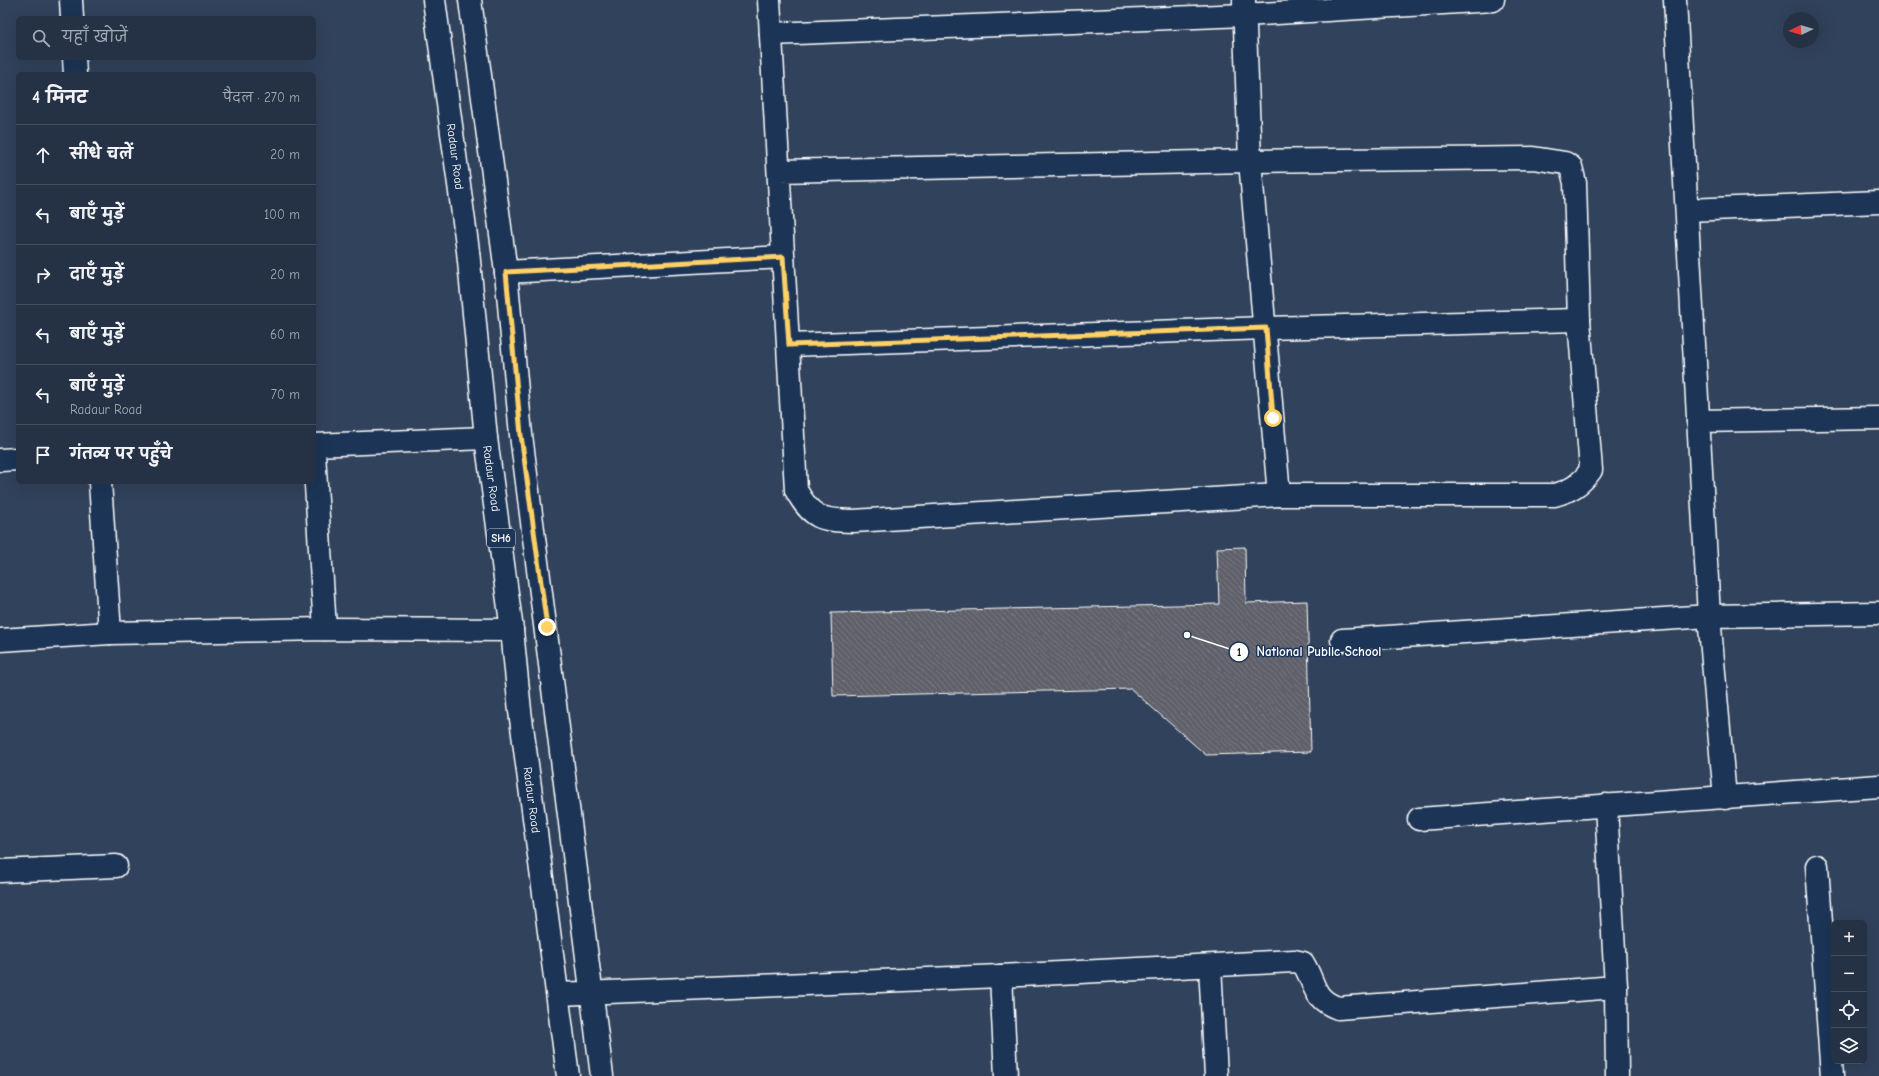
<!DOCTYPE html>
<html lang="hi">
<meta charset="utf-8">
<style>
:root{--surface:#253245;--page:#2d3a4c;--text:#f1f3f6;--muted:#a3aab3;--line:#424d5e}
body{margin:0;font-family:"Comic Neue","Playpen Sans Deva",sans-serif;background:var(--page);color:var(--text)}
.controls{position:absolute;right:12px;bottom:12px;display:grid;overflow:hidden;border-radius:6px;box-shadow:0 4px 16px #0002}
.controls button{width:36px;height:36px;display:grid;place-items:center;padding:0;border:0;border-bottom:1px solid var(--line);background:var(--surface);color:var(--text);font:20px sans-serif}
.compass{position:absolute;left:1783px;top:12px;width:36px;height:36px;border-radius:50%;background:var(--surface);box-shadow:0 4px 16px #0002;rotate:266deg}
.stop{position:absolute;width:12px;height:12px;margin:-9px;border:3px solid #ffd166;border-radius:50%;background:#fff}
.stop.end{background:#ffd166;border-color:#fff;box-shadow:0 1px 4px #0008}
.list{margin:0;padding:0;list-style:none}
h2{display:flex;justify-content:space-between;align-items:center;height:52px;margin:0;padding:0 16px;font-size:17px}
h2 small{font-size:13px;font-weight:400;color:var(--muted)}
.list li{display:grid;grid-template-columns:26px 1fr auto;gap:12px;align-items:center;box-sizing:border-box;height:60px;padding:0 16px;border-top:1px solid var(--line)}
.list b{display:block;font-size:15px;white-space:nowrap}
.list p{margin:0;font-size:13px;white-space:nowrap;color:var(--muted)}
.list em{font-size:13px;font-style:normal;color:var(--muted)}
.icon{flex:none;width:22px;height:22px;fill:none;stroke:currentColor;stroke-width:2;stroke-linecap:round;stroke-linejoin:round}
.map{position:relative;flex:none;width:1879px;height:1076px;overflow:hidden}
.search{position:absolute;background:var(--surface);box-shadow:0 4px 16px #0002;left:16px;top:16px;width:300px;height:44px;display:flex;align-items:center;gap:10px;box-sizing:border-box;padding:0 14px;border-radius:6px;color:var(--muted);font-size:15px}
.panel{position:absolute;background:var(--surface);box-shadow:0 4px 16px #0002;left:16px;top:72px;width:300px;height:412px;border-radius:6px}
.map>svg:first-child{display:block}
.building{fill:url(#building-back-hatch);stroke:#fff}
.lines{fill:none;stroke-linecap:round;stroke-linejoin:round}
.minor-casing{stroke:#fff;stroke-width:25}
.major-casing{stroke:#fff;stroke-width:25}
.minor{stroke:#1d3557;stroke-width:22}
.major{stroke:#1d3557;stroke-width:22}
.route{stroke:#ffd166;stroke-width:5}
.labels{text-anchor:middle;stroke-width:3;stroke-linejoin:round;paint-order:stroke}
.shield{fill:#1d3557;stroke:#bbc2cd;stroke-width:1}
.shield-label{font-size:11px;font-weight:bold;fill:#fff}
.street-label{font-size:12px;fill:#fff;stroke:#1d3557}
.leader{fill:none;stroke:#fff;stroke-width:1.5}
.callout-dot{fill:#fff;stroke:#1d3557;stroke-width:1.5}
.mark-label{font-size:12px;text-anchor:middle;font-weight:bold;fill:#111}
.callout-label{font-size:13px;text-anchor:middle;font-weight:bold;fill:#fff;stroke:#1d3557;stroke-width:3;stroke-linejoin:round;paint-order:stroke}
</style>
<div class="map">
<svg width="1879" height="1076" viewBox="0 0 1879 1076">
<defs>
<pattern id="building-back-hatch" width="6" height="6" patternUnits="userSpaceOnUse"><rect width="6" height="6" fill="#5f6069"/><path d="M-1 5l2 2M0 0l6 6M5-1l2 2" fill="none" stroke="#777880"/></pattern>
</defs>
<rect width="100%" height="100%" fill="#31425c"/>
<filter id="ink" filterUnits="userSpaceOnUse"><feTurbulence type="fractalNoise" baseFrequency=".025" numOctaves="2"/><feDisplacementMap in="SourceGraphic" scale="8" xChannelSelector="R" yChannelSelector="G"/><feConvolveMatrix kernelMatrix="1 2 1 2 8 2 1 2 1" color-interpolation-filters="sRGB"/></filter>
<g filter="url(#ink)">
<polygon class="building" points="1245,547 1246,603 1307,601 1311,752 1206,755 1131,689 833,696 831,613 1219,604 1217,548"/>
<g class="lines">
<defs>
<g id="minor">
<polyline points="71,0 72,18"/>
<path d="M769,0L796,490C812,519 821,520 853,521L1279,495H1554C1571,491 1581,484 1591,470L1579,320L1575,183L1571,167L1565,163L1533,158L1250,161L779,171"/>
<polyline points="1675,0 1709,616 1725,798"/>
<polyline points="1244,1 1250,161 1279,495"/>
<polyline points="771,34 1245,15 1493,0"/>
<polyline points="74,58 75,74"/>
<polyline points="1687,210 1879,202"/>
<polyline points="506,272 783,257"/>
<polyline points="789,345 1266,328 1579,320"/>
<polyline points="1698,421 1879,418"/>
<polyline points="314,445 486,438"/>
<polyline points="314,453 325,629"/>
<polyline points="0,460 18,459"/>
<polyline points="100,482 110,633"/>
<polyline points="0,640 110,633 325,629 512,630"/>
<polyline points="1342,640 1709,616 1879,613"/>
<polyline points="1606,805 1616,987 1617,1076"/>
<polyline points="1419,819 1879,786"/>
<polyline points="1817,866 1832,1076"/>
<polyline points="0,871 116,866"/>
<polyline points="1210,966 1216,1076"/>
<polyline points="1001,976 1006,1076"/>
<path d="M558,994L1001,976L1294,961L1303,963C1316,984 1312,999 1338,1008L1616,987"/>
</g>
<g id="major">
<path id="s1" d="M434,0L468,251L486,438L512,630L520,711L568,1076"/>
<polyline points="470,0 506,272 521,435 602,1076"/>
</g>
</defs>
<use href="#minor" class="minor-casing"/>
<use href="#major" class="major-casing"/>
<use href="#minor" class="minor"/>
<use href="#major" class="major"/>
</g>
</g>
<g class="lines" filter="url(#ink)">
<polyline class="route" points="547,627 521,435 506,272 783,257 789,345 1266,328 1273,418"/>
</g>
<g class="labels">
<rect class="shield" x="487" y="529" width="28" height="18" rx="3"/>
<g class="shield-label">
<text x="501" y="542">SH6</text>
</g>
<g class="street-label">
<text dy="4" stroke="none"><textPath href="#s1" startOffset="158">Radaur Road</textPath></text>
<text dy="4" stroke="none"><textPath href="#s1" startOffset="482">Radaur Road</textPath></text>
<text dy="4" stroke="none"><textPath href="#s1" startOffset="806">Radaur Road</textPath></text>
</g>
</g>
<path class="leader" d="M1187 635L1239 652"/>
<g class="callout-dot">
<circle cx="1187" cy="635" r="4"/>
<circle cx="1239" cy="652" r="10"/>
</g>
<g class="mark-label">
<text x="1239" y="656">1</text>
</g>
<g class="callout-label">
<text x="1319" y="656">National Public School</text>
</g>
</svg>
<div class="controls">
<button>+</button>
<button>−</button>
<button><svg class="icon" aria-label="locate" viewBox="0 0 24 24"><circle cx="12" cy="12" r="6"/><path d="M12 2v4M12 18v4M2 12h4M18 12h4"/></svg></button>
<button><svg class="icon" aria-label="layers" viewBox="0 0 24 24"><path d="M12 4l9 5-9 5-9-5zM3 14l9 5 9-5"/></svg></button>
</div>
<svg class="compass" viewBox="-18 -18 36 36"><path d="M0-13l5 13h-10z" fill="#e53935"/><path d="M0 13l5-13h-10z" fill="#a3aab3"/></svg>
<div class="stop" style="left:1273px;top:418px"></div>
<div class="stop end" style="left:547px;top:627px"></div>
<div class="search"><svg class="icon" aria-label="search" viewBox="0 0 24 24"><circle cx="10" cy="10" r="6"/><path d="M15 15l6 6"/></svg>यहाँ खोजें</div>
<section class="panel">
<h2>4 मिनट<small>पैदल · 270 m</small></h2>
<ul class="list">
<li><svg class="icon" aria-label="ahead" viewBox="0 0 24 24"><path d="M12 20V5M6 11l6-6 6 6"/></svg><div><b>सीधे चलें</b></div><em>20 m</em></li>
<li><svg class="icon" aria-label="left" viewBox="0 0 24 24"><path d="M17 20v-9H6M10 6l-5 5 5 5"/></svg><div><b>बाएँ मुड़ें</b></div><em>100 m</em></li>
<li><svg class="icon" aria-label="right" viewBox="0 0 24 24"><path d="M7 20v-9h11M14 6l5 5-5 5"/></svg><div><b>दाएँ मुड़ें</b></div><em>20 m</em></li>
<li><svg class="icon" aria-label="left" viewBox="0 0 24 24"><path d="M17 20v-9H6M10 6l-5 5 5 5"/></svg><div><b>बाएँ मुड़ें</b></div><em>60 m</em></li>
<li><svg class="icon" aria-label="left" viewBox="0 0 24 24"><path d="M17 20v-9H6M10 6l-5 5 5 5"/></svg><div><b>बाएँ मुड़ें</b><p>Radaur Road</p></div><em>70 m</em></li>
<li><svg class="icon" aria-label="arrive" viewBox="0 0 24 24"><path d="M6 21V4h12l-3 4 3 4H6"/></svg><div><b>गंतव्य पर पहुँचे</b></div></li>
</ul>
</section>
</div>
